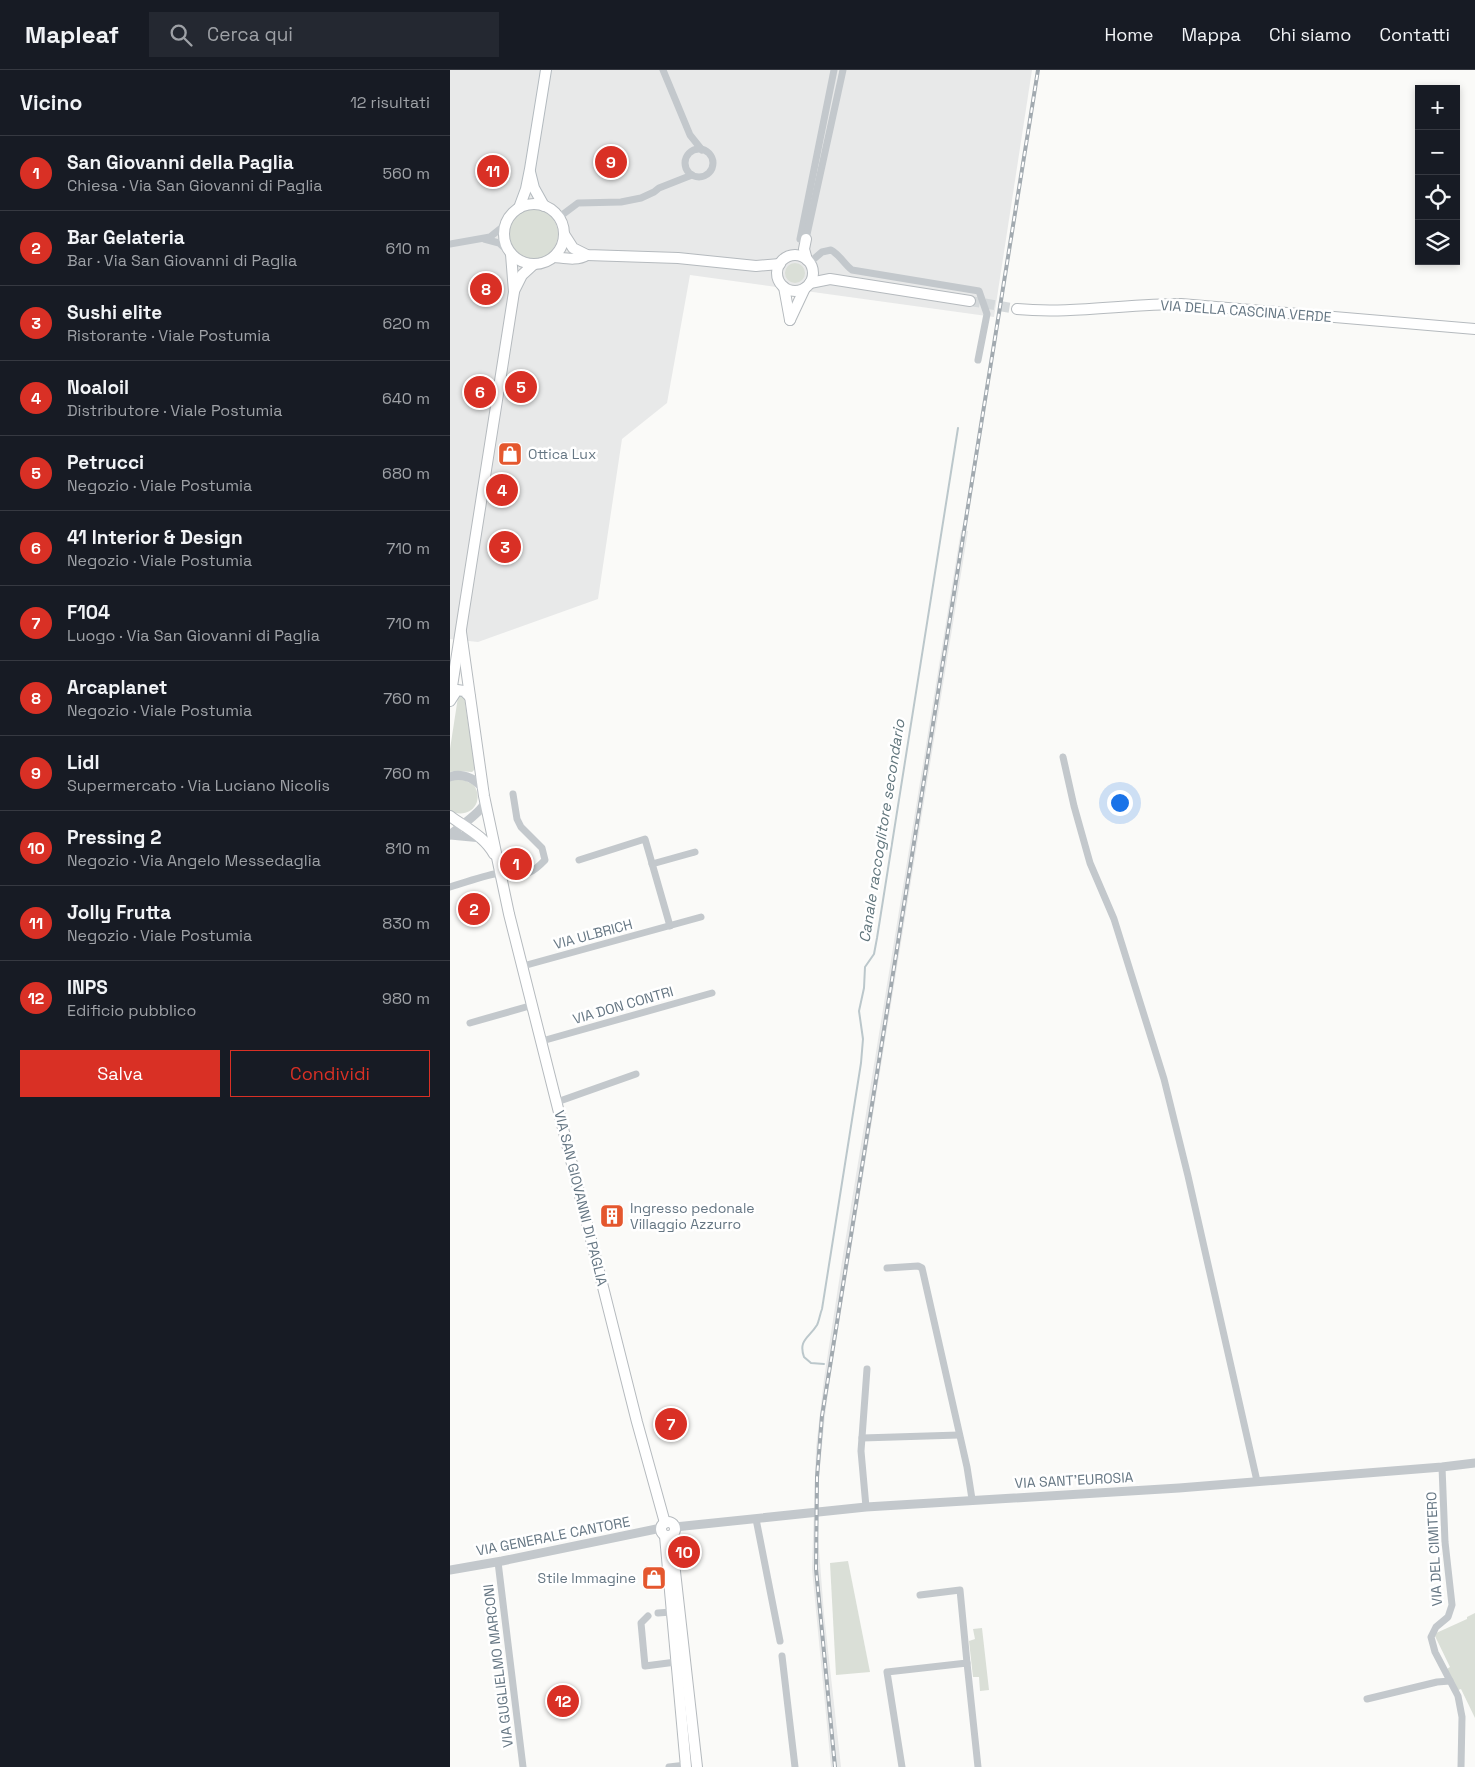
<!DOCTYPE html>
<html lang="it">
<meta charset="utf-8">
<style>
:root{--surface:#171b24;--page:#242831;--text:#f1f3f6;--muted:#9ea1a6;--line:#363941;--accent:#d93025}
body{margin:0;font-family:"Space Grotesk",sans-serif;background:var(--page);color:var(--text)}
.controls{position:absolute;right:15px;top:15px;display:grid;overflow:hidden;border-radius:0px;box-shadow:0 2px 8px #0003}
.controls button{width:45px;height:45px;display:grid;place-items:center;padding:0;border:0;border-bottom:1px solid var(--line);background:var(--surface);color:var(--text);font:25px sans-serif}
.you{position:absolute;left:669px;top:732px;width:18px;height:18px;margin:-12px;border:4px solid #fff;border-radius:50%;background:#1a73e8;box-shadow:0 0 0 8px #1a73e833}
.badge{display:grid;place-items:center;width:32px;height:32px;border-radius:50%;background:var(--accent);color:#fff;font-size:16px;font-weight:700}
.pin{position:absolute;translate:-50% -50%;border:2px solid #fff;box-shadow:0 1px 5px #0006}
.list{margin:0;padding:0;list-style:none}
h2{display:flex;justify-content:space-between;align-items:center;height:65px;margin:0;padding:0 20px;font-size:21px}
h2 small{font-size:16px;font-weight:400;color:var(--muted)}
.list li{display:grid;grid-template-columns:32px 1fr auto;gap:15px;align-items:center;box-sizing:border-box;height:75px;padding:0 20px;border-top:1px solid var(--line)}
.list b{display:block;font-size:19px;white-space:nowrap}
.list p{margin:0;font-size:16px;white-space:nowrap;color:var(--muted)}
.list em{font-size:16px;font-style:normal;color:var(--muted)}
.actions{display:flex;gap:10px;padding:15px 20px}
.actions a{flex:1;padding:11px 0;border:1px solid var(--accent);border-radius:0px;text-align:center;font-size:18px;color:var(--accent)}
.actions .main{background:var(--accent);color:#fff}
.icon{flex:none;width:28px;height:28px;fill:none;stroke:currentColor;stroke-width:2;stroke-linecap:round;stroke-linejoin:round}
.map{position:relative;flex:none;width:1025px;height:1697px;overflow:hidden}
header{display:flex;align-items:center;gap:30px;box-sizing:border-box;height:70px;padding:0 25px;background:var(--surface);border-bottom:1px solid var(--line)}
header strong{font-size:24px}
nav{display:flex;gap:28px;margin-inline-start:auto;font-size:18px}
.search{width:350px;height:45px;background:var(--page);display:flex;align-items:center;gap:12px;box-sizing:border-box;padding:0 18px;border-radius:0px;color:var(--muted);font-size:19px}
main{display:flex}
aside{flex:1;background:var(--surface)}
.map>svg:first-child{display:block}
.built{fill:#e8e9e9}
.green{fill:#dadfd7}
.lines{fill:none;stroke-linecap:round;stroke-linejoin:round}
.stream{stroke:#bbc7cb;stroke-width:2}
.primary-tunnel{stroke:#d5d9db;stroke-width:10;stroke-dasharray:10 5;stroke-linecap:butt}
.secondary-casing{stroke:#b3babf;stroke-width:12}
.primary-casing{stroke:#b5babe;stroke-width:12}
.minor{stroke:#c3c8cc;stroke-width:7}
.tertiary{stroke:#c3c8cc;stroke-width:9}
.secondary{stroke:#fff;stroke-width:10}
.primary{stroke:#fff;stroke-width:10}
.rail-casing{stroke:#a2aab0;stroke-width:4}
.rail{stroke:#fff;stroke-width:2;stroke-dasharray:5.5;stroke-linecap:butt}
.labels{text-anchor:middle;stroke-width:5;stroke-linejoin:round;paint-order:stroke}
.street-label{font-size:14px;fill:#657683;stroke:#fff}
.poi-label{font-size:14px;fill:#657683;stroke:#fff;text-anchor:start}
.water-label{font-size:15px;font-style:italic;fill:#60757c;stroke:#fff}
</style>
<header>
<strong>Mapleaf</strong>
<div class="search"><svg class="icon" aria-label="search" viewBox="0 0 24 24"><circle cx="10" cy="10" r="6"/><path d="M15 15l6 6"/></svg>Cerca qui</div>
<nav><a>Home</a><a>Mappa</a><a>Chi siamo</a><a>Contatti</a></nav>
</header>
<main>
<aside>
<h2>Vicino<small>12 risultati</small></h2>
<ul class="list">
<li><span class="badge">1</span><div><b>San Giovanni della Paglia</b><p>Chiesa · Via San Giovanni di Paglia</p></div><em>560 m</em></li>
<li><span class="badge">2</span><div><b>Bar Gelateria</b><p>Bar · Via San Giovanni di Paglia</p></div><em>610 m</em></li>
<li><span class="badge">3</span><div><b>Sushi elite</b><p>Ristorante · Viale Postumia</p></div><em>620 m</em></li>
<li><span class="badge">4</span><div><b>Noaloil</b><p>Distributore · Viale Postumia</p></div><em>640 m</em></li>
<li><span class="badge">5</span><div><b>Petrucci</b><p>Negozio · Viale Postumia</p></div><em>680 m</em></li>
<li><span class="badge">6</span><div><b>41 Interior &amp; Design</b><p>Negozio · Viale Postumia</p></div><em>710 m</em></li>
<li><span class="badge">7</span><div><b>F104</b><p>Luogo · Via San Giovanni di Paglia</p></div><em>710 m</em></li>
<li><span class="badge">8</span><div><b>Arcaplanet</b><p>Negozio · Viale Postumia</p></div><em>760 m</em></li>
<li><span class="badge">9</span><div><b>Lidl</b><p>Supermercato · Via Luciano Nicolis</p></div><em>760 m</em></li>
<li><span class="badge">10</span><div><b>Pressing 2</b><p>Negozio · Via Angelo Messedaglia</p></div><em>810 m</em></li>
<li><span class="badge">11</span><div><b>Jolly Frutta</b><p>Negozio · Viale Postumia</p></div><em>830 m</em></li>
<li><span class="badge">12</span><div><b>INPS</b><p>Edificio pubblico</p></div><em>980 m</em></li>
</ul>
<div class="actions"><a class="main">Salva</a><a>Condividi</a></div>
</aside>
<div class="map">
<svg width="1025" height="1697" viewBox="0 0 1025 1697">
<rect width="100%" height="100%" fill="#fafaf8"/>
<g class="built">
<polygon points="0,0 582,0 544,247 240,205 217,333 172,369 148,529 28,572 0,569"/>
<polygon points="511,460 518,461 380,1309 375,1346 369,1406 368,1467 374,1544 391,1697 381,1697 362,1499 366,1378 374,1309 393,1185"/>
</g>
<g class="green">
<circle cx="83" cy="164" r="25"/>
<circle cx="345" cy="203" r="10"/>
<polygon points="10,625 14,626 25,699 22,702 8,701 0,702 0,679 8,627"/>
<path d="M10,708L24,715C35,733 19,750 0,741V711Z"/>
<polygon points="398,1491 420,1602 386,1605 380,1493"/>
<polygon points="1025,1543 1025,1648 1011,1619 1008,1620 997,1599 1000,1597 984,1564 1017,1549 1017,1547"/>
<polygon points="532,1558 539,1620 530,1621 529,1607 523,1607 519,1571 525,1569 523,1559"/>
</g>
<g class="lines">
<path class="stream" d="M374,1294L361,1293L354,1287C348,1270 359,1268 367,1255C369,1251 370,1244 372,1239L411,993L413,969L409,941L414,918L415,897L424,884L427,868L508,358"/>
<polyline class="primary-tunnel" points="520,231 567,239"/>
<defs>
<g id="secondary">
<polyline points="80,102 84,118 94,136"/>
<polyline points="69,138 76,119 80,99 96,0"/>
<polyline points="0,631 7,620 14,621 20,627"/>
</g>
<g id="primary">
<circle cx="84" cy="164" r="30"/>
<polyline points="114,164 123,178 137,185 228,188 306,196 330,194"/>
<polyline points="356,169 354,179 357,190"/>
<circle cx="345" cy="203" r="18"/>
<path d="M104,187C115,188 127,191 137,185"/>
<polyline points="360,213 380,209 520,231"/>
<polyline points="334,217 340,250"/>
<polyline points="64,221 72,205 84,194"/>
<path d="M567,239C621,244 676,234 731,234L1025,259"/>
<polyline points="340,250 355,218"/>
<polyline points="11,562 34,726 59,844 187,1352 215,1453"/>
<polyline points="0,629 64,222 61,184"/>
<path d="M0,746C16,758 34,766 44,784"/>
<circle cx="218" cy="1459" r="7"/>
<polyline points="215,1466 236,1697"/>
<polyline points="221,1466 247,1697"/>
</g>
</defs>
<use href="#secondary" class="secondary-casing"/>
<use href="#primary" class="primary-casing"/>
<g class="minor">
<polyline points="213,0 240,65 252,80"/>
<circle cx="249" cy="93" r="14"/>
<polyline points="110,151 112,145 128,133 171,132 191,128 204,122 209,118 242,105"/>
<polyline points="34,169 49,173 60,183"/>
<polyline points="350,169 384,0"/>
<polyline points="356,169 393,0"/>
<polyline points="0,174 40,167 55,155"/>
<path d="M359,193L372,182L381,180C390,185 394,194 402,200L529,221L537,244L528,290"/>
<polyline points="613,687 624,736 640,793 664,849 714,1009 738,1106 807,1411"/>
<polyline points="129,790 195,769 220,856"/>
<polyline points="202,794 245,782"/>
<path d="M0,817C16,812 33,806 49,803C73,800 74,812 95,790L92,778L71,757L67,749L63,724"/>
<polyline points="73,896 251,847"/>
<polyline points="20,953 83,935"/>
<polyline points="92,971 262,923"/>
<polyline points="107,1032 186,1004"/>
<polyline points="437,1198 468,1196 472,1198 517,1397 522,1429"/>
<polyline points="412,1368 509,1365"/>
<polyline points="992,1397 995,1472 1002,1535 998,1547 986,1557 981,1567 985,1582 1008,1626 1012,1647 1011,1697"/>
<polyline points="416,1437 411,1381 417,1299"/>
<polyline points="306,1449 330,1571"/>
<polyline points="48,1492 73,1697"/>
<polyline points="470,1525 510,1520 517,1593"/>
<polyline points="208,1543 221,1542"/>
<polyline points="198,1546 191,1553 195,1596 226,1592"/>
<polyline points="332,1586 345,1697"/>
<polyline points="917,1629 987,1612 1000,1611"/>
<polyline points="219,1697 236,1695"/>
<polyline points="452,1697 437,1602 517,1593 528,1697"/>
</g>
<g class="tertiary">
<path d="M0,707C16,700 43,717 33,736C27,745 9,757 0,765"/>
<polyline points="0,765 32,768"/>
<polyline points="225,1457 416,1437 729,1418 992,1397 1025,1393"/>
<polyline points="0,1500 52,1491 211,1458"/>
</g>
<use href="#secondary" class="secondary"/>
<use href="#primary" class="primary"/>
<defs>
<polyline id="rail" points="385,1697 366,1499 367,1407 372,1346 588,0"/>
</defs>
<use href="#rail" class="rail-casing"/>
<use href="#rail" class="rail"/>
</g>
<defs>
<symbol id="shop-square" viewBox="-11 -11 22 22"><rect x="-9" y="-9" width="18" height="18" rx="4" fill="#e4572e" stroke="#fff"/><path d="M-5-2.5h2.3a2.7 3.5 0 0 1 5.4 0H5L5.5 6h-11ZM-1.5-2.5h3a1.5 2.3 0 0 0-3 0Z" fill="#fff"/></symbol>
<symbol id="building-square" viewBox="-11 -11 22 22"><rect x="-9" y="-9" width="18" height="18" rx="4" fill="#e4572e" stroke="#fff"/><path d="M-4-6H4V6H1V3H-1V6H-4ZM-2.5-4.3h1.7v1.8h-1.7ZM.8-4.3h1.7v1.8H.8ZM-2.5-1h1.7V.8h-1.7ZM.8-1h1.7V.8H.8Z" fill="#fff"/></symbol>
</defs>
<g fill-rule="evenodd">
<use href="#shop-square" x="46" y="370" width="28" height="28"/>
<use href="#building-square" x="148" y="1132" width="28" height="28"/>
<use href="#shop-square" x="190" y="1494" width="28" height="28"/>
</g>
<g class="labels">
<g class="street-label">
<text transform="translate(796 241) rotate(4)" y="5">VIA DELLA CASCINA VERDE</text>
<text transform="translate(143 864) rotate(-15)" y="5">VIA ULBRICH</text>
<text transform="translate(173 935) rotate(-16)" y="5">VIA DON CONTRI</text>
<text transform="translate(131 1128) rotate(76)" y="5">VIA SAN GIOVANNI DI PAGLIA</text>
<text transform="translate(624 1410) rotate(-3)" y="5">VIA SANT'EUROSIA</text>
<text transform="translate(103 1466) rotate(-11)" y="5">VIA GENERALE CANTORE</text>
<text transform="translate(984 1479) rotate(-93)" y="5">VIA DEL CIMITERO</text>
<text transform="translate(48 1596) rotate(-97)" y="5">VIA GUGLIELMO MARCONI</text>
</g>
<g class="poi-label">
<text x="78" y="389">Ottica Lux</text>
<text x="180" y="1143">Ingresso pedonale<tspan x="180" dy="16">Villaggio Azzurro</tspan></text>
<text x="186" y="1513" text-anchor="end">Stile Immagine</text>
</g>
<g class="water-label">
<text transform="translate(432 761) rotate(-81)" y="5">Canale raccoglitore secondario</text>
</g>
</g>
</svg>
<div class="controls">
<button>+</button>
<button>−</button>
<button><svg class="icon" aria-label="locate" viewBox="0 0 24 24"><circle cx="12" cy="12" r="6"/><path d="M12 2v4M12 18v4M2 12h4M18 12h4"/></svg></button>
<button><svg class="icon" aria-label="layers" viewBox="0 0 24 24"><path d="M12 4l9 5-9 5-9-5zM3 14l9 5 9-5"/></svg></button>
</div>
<div class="you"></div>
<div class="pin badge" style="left:66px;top:794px">1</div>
<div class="pin badge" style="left:24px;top:839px">2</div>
<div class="pin badge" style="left:55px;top:477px">3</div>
<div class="pin badge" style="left:52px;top:420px">4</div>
<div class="pin badge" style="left:71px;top:317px">5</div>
<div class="pin badge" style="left:30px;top:322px">6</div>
<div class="pin badge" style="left:221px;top:1354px">7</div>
<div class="pin badge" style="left:36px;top:219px">8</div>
<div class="pin badge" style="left:161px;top:92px">9</div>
<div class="pin badge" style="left:234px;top:1482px">10</div>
<div class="pin badge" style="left:43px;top:101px">11</div>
<div class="pin badge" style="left:113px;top:1631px">12</div>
</div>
</main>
